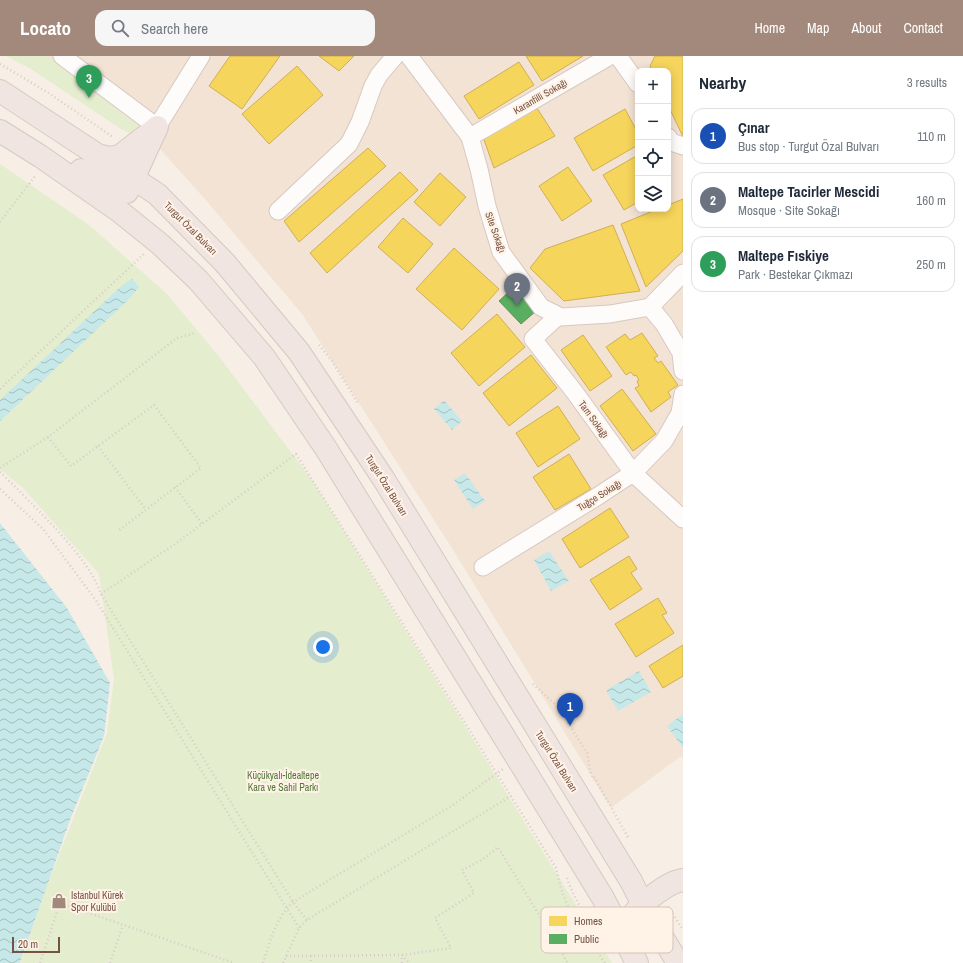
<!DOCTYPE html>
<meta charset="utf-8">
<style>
:root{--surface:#fff;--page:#f6f6f7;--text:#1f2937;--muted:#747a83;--line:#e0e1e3;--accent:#a3897c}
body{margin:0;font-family:"Archivo Narrow",sans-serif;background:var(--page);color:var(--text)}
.controls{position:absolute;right:12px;top:12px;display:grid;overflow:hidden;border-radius:8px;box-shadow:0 2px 10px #0003}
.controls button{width:36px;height:36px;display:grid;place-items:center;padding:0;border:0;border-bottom:1px solid var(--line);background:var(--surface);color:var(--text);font:20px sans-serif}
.scale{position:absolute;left:12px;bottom:10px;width:48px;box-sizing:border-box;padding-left:4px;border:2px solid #765244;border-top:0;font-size:11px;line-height:14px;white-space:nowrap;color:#765244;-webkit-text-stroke:3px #fff3e7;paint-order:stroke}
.you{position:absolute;left:323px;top:591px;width:14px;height:14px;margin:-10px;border:3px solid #fff;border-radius:50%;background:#1a73e8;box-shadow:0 0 0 6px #1a73e833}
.badge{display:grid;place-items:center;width:26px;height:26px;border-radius:50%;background:var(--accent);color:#fff;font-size:13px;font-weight:700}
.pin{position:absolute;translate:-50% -33px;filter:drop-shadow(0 1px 2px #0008)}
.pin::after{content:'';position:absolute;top:21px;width:14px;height:12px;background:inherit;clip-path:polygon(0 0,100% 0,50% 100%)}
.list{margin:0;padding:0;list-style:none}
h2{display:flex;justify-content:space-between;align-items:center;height:52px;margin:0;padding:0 16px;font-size:17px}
h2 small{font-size:13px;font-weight:400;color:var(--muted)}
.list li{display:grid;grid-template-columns:26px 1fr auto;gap:12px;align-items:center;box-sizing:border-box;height:56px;margin:0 8px 8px;padding:0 8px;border:1px solid var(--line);border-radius:12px}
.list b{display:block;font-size:15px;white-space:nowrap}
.list p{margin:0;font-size:13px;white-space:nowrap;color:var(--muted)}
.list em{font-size:13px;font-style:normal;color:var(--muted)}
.icon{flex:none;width:22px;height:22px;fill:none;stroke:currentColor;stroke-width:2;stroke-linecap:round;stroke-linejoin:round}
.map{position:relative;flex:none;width:683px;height:907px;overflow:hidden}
header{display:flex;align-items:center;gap:24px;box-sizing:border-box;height:56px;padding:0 20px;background:var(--accent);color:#fff}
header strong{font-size:19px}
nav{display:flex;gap:22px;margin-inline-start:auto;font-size:14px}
.search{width:280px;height:36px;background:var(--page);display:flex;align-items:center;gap:10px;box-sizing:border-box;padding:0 14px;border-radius:12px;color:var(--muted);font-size:15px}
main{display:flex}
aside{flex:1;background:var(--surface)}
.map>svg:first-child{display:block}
.residential{fill:#f3e3d4;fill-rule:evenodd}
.park{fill:#e4edce}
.water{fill:url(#water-waves)}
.homes{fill:#f6d55c;stroke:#d0ae55}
.public{fill:#5aae61;stroke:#629258}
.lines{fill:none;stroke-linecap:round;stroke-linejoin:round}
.minor-casing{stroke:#d6c9c1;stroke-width:19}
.highway-casing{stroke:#d6c9c2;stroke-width:24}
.path{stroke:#d7ccc7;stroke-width:2.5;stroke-dasharray:1 3;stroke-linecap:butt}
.minor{stroke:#fefcfb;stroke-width:17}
.highway{stroke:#f1e5e2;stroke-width:22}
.labels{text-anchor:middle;stroke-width:4;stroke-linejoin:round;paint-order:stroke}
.street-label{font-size:10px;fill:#765244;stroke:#fff3e7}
.park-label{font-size:10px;fill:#517739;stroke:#fff3e7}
.poi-label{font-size:10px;fill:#765244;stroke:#fff3e7;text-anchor:start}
.key{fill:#fff3e7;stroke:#d6c3b6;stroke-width:1}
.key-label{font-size:11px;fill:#765244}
</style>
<header>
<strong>Locato</strong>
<div class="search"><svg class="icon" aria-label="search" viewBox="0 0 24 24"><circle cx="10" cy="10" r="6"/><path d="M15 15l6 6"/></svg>Search here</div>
<nav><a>Home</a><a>Map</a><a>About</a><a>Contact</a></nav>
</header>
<main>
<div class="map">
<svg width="683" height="907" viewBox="0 0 683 907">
<defs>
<pattern id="water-waves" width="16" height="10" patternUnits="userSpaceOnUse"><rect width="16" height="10" fill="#c7e8e8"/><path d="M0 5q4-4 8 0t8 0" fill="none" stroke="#a6bfbe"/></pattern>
</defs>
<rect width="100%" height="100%" fill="#f7eee5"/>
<path class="residential" d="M47,0H683V703L681,700L611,752L455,497L302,258L204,142L141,72ZM638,15H668V153H638Z"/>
<g class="park">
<polygon points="6,0 47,0 141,72 131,78 121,73 31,13"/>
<polygon points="0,108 89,169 167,238 221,303 312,424 612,907 21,907 46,832 107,677 114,623 99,518 24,433 0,413"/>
</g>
<g class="water">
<polygon points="132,223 139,231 128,244 0,365 0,344 120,231"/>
<polygon points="444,344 462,365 452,374 434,353"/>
<polygon points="465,417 485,445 473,453 454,424"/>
<polygon points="0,467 67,552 110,627 104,680 70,764 20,907 0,907"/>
<polygon points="549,495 569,525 551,535 534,504"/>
<polygon points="639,615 651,636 618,655 606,634"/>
<polygon points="682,659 683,660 683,692 667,670"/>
</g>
<g class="homes">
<polygon points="230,0 280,0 242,53 209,30"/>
<polygon points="319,0 354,0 339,15"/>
<polygon points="526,0 583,0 542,25"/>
<polygon points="655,0 683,0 683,81 668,49 668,15 652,15 650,10"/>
<polygon points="519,6 534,29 479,63 464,40"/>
<polygon points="297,10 323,39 269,88 242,58"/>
<polygon points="535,49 555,80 494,112 483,81"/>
<polygon points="625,53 638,77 638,89 593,115 574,82"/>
<polygon points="368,92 386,110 299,186 284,165"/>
<polygon points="638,99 638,146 624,154 603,119"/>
<polygon points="568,111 592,145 562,165 539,130"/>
<polygon points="400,116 418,134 327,217 310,197"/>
<polygon points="440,117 466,141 440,170 414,146"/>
<polygon points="683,143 683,195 646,231 621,168 658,153 668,153 668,149"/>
<polygon points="403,162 433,188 408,217 378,191"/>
<polygon points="613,169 640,235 564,245 530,212 545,193"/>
<polygon points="454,192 499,233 462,274 416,233"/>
<polygon points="497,258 525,291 479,330 451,297"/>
<polygon points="642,277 658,300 654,302 658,307 661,305 678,329 668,336 671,341 651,356 635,332 639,330 637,325 639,324 636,319 634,320 631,316 626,319 606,291 625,278 630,284"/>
<polygon points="583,279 612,320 590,335 561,294"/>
<polygon points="531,299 557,332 509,370 483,337"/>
<polygon points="622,333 656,378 633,395 600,350"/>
<polygon points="558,350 580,383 538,411 516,377"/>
<polygon points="569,398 591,433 555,454 533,421"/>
<polygon points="610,452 629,481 580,512 562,483"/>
<polygon points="629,500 637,513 631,517 642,533 610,554 590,524"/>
<polygon points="658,542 667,557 662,559 674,577 636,601 615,568"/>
<polygon points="683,589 683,620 663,632 649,610"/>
</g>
<polygon class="public" points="514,231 536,255 521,268 499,245"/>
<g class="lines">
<defs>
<g id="minor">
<polyline points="62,0 157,71 201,0"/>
<polyline points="409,0 470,81 479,113 487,150 501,196 541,251 561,261 610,258 650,251"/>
<polyline points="618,0 638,28"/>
<polyline points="470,81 610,0"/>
<polyline points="668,81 671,86 683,90"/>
<polyline points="278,155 349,88 360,66 373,30 379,19 395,0"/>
<polyline points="650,251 664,268 681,297 683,315"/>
<polyline points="650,251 683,217"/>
<polyline points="558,260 533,283 576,338 633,417 683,463"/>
<polyline points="483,511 598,440 633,417 664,385 680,357 683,338"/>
</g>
<g id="highway">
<polyline points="0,35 157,138 225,207 299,296 383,422 631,825 643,849 678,907"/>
<polyline points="0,75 40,100 119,155 160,188 198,224 264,301 325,391 519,705 603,842 637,907"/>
<polyline points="101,100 110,102 120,100 155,73"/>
<path d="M81,114C92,122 107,132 122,128C126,127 130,124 133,122"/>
<polyline points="127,136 157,71"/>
<path d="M626,886C626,880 626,873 628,867C634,852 667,826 683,824"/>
</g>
</defs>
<use href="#minor" class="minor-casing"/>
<use href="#highway" class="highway-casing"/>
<g class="path">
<polyline points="0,8 47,36 113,81"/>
<polyline points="0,166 36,119"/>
<polyline points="319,289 332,305 359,349"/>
<polyline points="0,333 144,198"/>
<polyline points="48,381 71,410 154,349 201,412 118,475"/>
<polyline points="98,390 146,454"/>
<polyline points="0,412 48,381 177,282 195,277"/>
<path d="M0,416C20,435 39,455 58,475C75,495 92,513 101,538L293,846L307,864"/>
<polyline points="175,431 202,468"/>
<polyline points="0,433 43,473 95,543 299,872"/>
<polyline points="101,538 175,488 296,398 556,812 562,836 572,860 605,907"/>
<polyline points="533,628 558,651 587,697 590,715 594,724"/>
<polyline points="594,721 629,783"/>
<path d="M567,822C576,849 593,871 608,895"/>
<polyline points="668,851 683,874"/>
<polyline points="286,900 402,899 409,907"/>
<polyline points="311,900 311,907"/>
<polyline points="40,907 60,847 234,907"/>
<polyline points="110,907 123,869"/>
<path d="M263,907C270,885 276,862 293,846L453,749L503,713"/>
<polyline points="283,907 299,872 307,864 511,740"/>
<polyline points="402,907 402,899 451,892 435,862 474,837 462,814 482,804 498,791 568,907"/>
</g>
<use href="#minor" class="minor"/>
<use href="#highway" class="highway"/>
</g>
<defs>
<symbol id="shop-bare" viewBox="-9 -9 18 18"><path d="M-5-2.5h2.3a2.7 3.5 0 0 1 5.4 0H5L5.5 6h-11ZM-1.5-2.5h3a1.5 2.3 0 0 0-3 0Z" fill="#a3897c" stroke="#fff3e7" stroke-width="2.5" paint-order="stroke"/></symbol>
</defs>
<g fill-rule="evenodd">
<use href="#shop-bare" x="48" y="834" width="22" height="22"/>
</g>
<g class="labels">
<g class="street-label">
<text transform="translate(540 40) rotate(-30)" y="4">Karanfilli Sokağı</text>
<text transform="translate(191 172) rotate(45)" y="4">Turgut Özal Bulvarı</text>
<text transform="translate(496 176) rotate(70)" y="4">Site Sokağı</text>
<text transform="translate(594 363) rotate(54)" y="4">Tam Sokağı</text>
<text transform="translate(387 429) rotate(58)" y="4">Turgut Özal Bulvarı</text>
<text transform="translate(599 439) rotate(-32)" y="4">Tuğçe Sokağı</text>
<text transform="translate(557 705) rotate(58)" y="4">Turgut Özal Bulvarı</text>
</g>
<g class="park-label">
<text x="283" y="723">Küçükyalı-İdealtepe<tspan x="283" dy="12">Kara ve Sahil Parkı</tspan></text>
</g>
<g class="poi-label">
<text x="71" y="843">Istanbul Kürek<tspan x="71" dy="12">Spor Kulübü</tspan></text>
</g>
</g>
<rect x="541" y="851" width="132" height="46" rx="6" class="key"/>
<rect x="549" y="860" width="18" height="10" fill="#f6d55c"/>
<rect x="549" y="878" width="18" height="10" fill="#5aae61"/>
<g class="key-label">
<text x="574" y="869">Homes</text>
<text x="574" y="887">Public</text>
</g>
</svg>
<div class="controls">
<button>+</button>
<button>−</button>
<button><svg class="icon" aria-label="locate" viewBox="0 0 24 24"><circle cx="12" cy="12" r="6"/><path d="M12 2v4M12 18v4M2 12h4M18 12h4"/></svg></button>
<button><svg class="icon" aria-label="layers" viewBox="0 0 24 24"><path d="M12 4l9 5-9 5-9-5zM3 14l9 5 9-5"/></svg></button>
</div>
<div class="scale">20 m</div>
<div class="you"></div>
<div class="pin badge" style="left:570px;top:670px;background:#1a4fb4">1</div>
<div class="pin badge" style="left:517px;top:250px;background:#6b7280">2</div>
<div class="pin badge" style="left:89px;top:42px;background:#2e9e5b">3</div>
</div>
<aside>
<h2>Nearby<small>3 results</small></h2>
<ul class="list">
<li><span class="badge" style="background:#1a4fb4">1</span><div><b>Çınar</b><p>Bus stop · Turgut Özal Bulvarı</p></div><em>110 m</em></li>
<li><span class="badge" style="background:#6b7280">2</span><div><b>Maltepe Tacirler Mescidi</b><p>Mosque · Site Sokağı</p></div><em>160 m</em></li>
<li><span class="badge" style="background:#2e9e5b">3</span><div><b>Maltepe Fıskiye</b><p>Park · Bestekar Çıkmazı</p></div><em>250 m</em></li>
</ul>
</aside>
</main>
